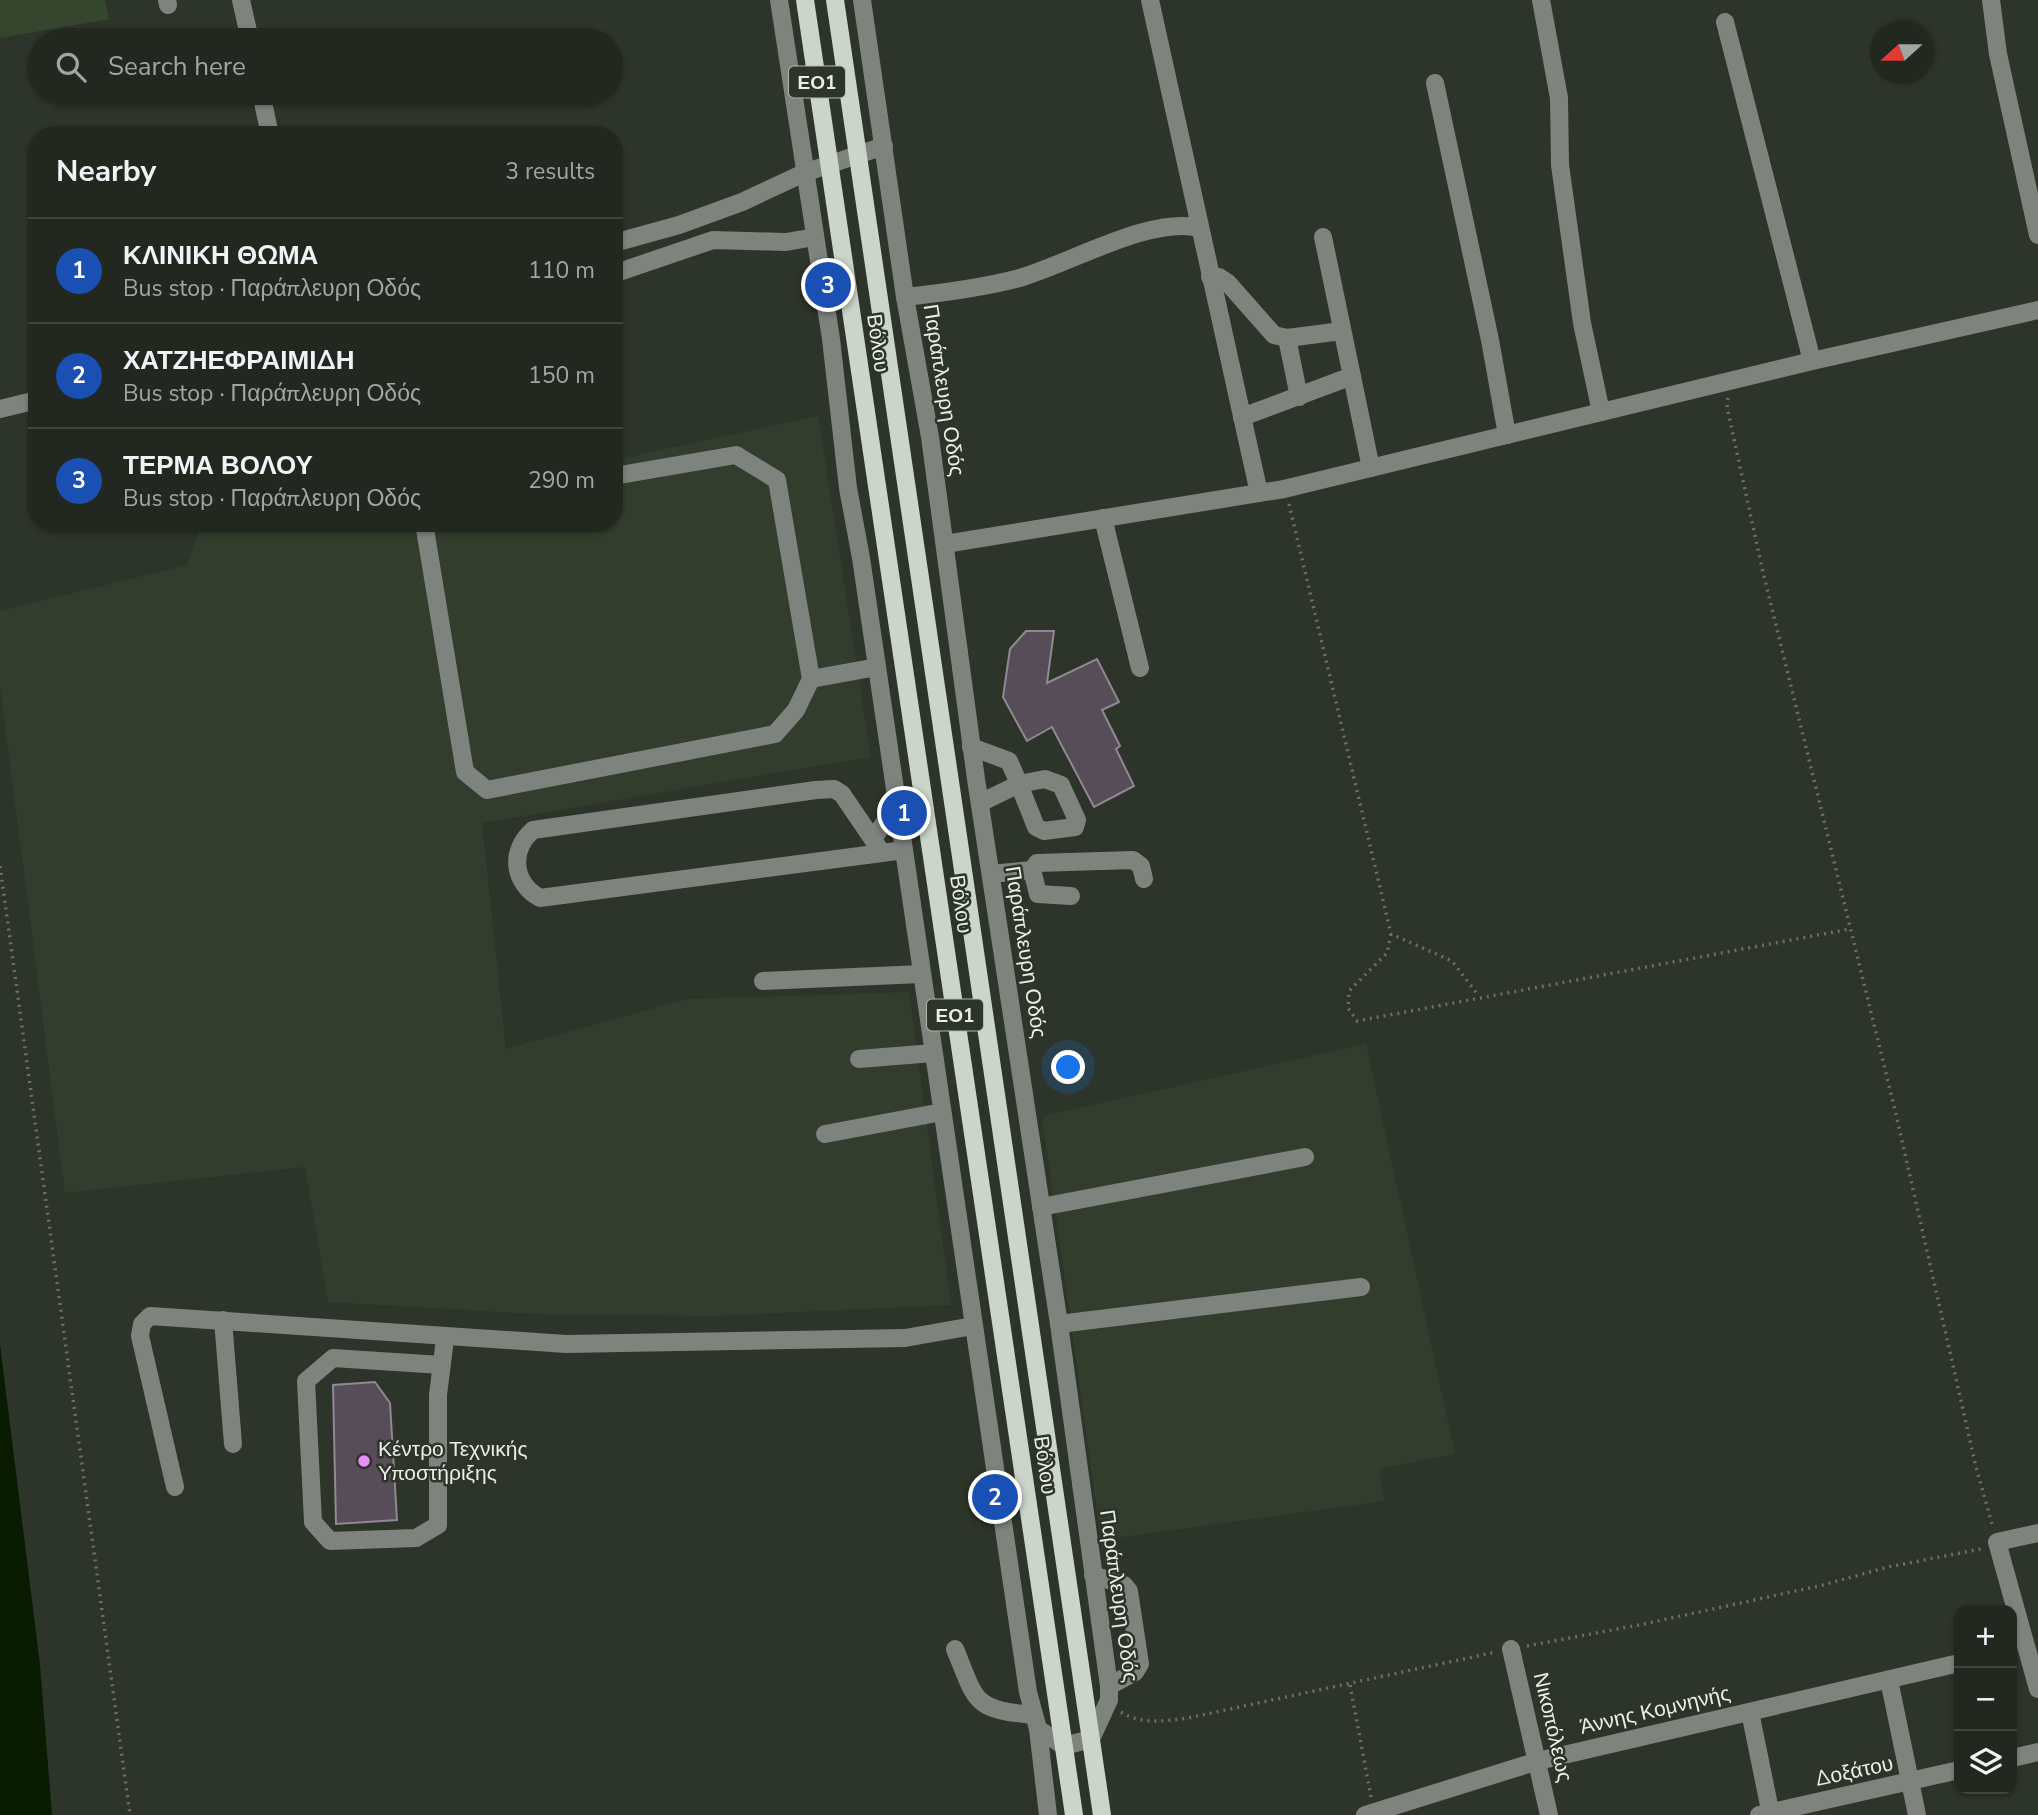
<!DOCTYPE html>
<meta charset="utf-8">
<style>
:root{--surface:#22271f;--page:#2e332c;--text:#f1f3f6;--muted:#a2a5a4;--line:#3f443d;--accent:#ea8dfd}
body{margin:0;font-family:"Nunito Sans",sans-serif;background:var(--page);color:var(--text)}
.controls{position:absolute;right:21px;bottom:21px;display:grid;overflow:hidden;border-radius:14px;box-shadow:0 2px 5px #0004}
.controls button{width:63px;height:63px;display:grid;place-items:center;padding:0;border:0;border-bottom:2px solid var(--line);background:var(--surface);color:var(--text);font:35px sans-serif}
.compass{position:absolute;left:1870px;top:21px;width:63px;height:63px;border-radius:50%;background:var(--surface);box-shadow:0 2px 5px #0004;rotate:249deg}
.you{position:absolute;left:1069px;top:1068px;width:24px;height:24px;margin:-18px;border:5px solid #fff;border-radius:50%;background:#1a73e8;box-shadow:0 0 0 10px #1a73e833}
.badge{display:grid;place-items:center;width:46px;height:46px;border-radius:50%;background:var(--accent);color:#fff;font-size:23px;font-weight:700}
.pin{position:absolute;translate:-50% -50%;border:4px solid #fff;box-shadow:0 2px 7px #0006}
.list{margin:0;padding:0;list-style:none}
h2{display:flex;justify-content:space-between;align-items:center;height:91px;margin:0;padding:0 28px;font-size:30px}
h2 small{font-size:23px;font-weight:400;color:var(--muted)}
.list li{display:grid;grid-template-columns:46px 1fr auto;gap:21px;align-items:center;box-sizing:border-box;height:105px;padding:0 28px;border-top:2px solid var(--line)}
.list b{display:block;font-size:26px;white-space:nowrap}
.list p{margin:0;font-size:23px;white-space:nowrap;color:var(--muted)}
.list em{font-size:23px;font-style:normal;color:var(--muted)}
.icon{flex:none;width:38px;height:38px;fill:none;stroke:currentColor;stroke-width:2;stroke-linecap:round;stroke-linejoin:round}
.map{position:relative;flex:none;width:2038px;height:1815px;overflow:hidden}
.search{position:absolute;background:var(--surface);box-shadow:0 2px 5px #0004;left:28px;top:28px;width:595px;height:77px;display:flex;align-items:center;gap:18px;box-sizing:border-box;padding:0 24px;border-radius:38px;color:var(--muted);font-size:26px}
.panel{position:absolute;background:var(--surface);box-shadow:0 2px 5px #0004;left:28px;top:126px;width:595px;height:406px;border-radius:28px}
.map>svg:first-child{display:block}
.built{fill:#323d2d}
.green{fill:#35452e}
.water{fill:#091c01}
.building{fill:#564d58;stroke:#928894;stroke-width:2}
.lines{fill:none;stroke-linecap:round;stroke-linejoin:round}
.path{stroke:#6a7066;stroke-width:3.5;stroke-dasharray:2 5;stroke-linecap:butt}
.minor{stroke:#7f837d;stroke-width:18}
.major{stroke:#ccd5c9;stroke-width:18}
.poi-dot{fill:#ea8dfd;stroke:#2d3429;stroke-width:2.5}
.labels{text-anchor:middle;stroke-width:5;stroke-linejoin:round;paint-order:stroke}
.shield{fill:#2d3429;stroke:#b1b6ae;stroke-width:2}
.shield-label{font-size:19px;font-weight:bold;fill:#e9eee7}
.street-label{font-size:21px;fill:#e9eee7;stroke:#2d3429}
.poi-label{font-size:21px;fill:#e9eee7;stroke:#2d3429;text-anchor:start}
</style>
<div class="map">
<svg width="2038" height="1815" viewBox="0 0 2038 1815">
<rect width="100%" height="100%" fill="#2d3429"/>
<g class="built">
<polygon points="818,416 871,757 482,823 506,1049 687,999 909,992 951,1305 714,1316 535,1314 328,1302 305,1167 65,1193 0,685 0,611 187,565 201,526 218,523 614,523 614,460"/>
<polygon points="1366,1044 1455,1454 1379,1469 1384,1501 1101,1540 1042,1116"/>
</g>
<polygon class="green" points="0,0 105,0 109,19 0,38"/>
<polygon class="water" points="0,1345 40,1665 52,1815 0,1815"/>
<g class="building">
<polygon points="1026,631 1054,631 1047,683 1097,659 1119,702 1102,710 1120,746 1116,749 1134,786 1094,807 1052,727 1027,741 1003,697 1010,649"/>
<polygon points="375,1382 390,1403 397,1520 336,1524 333,1385"/>
</g>
<g class="lines">
<g class="path">
<polyline points="1728,398 1727,407 1762,568 1895,1110 1976,1467 1992,1524"/>
<polyline points="1289,504 1391,934 1452,961 1478,995"/>
<polyline points="0,866 130,1815"/>
<polyline points="1391,934 1387,953 1349,991 1348,1008 1357,1021 1850,929"/>
<polyline points="1527,1646 1644,1624 1819,1586 1888,1567 1981,1549"/>
<polyline points="1350,1685 1371,1797"/>
<path d="M1121,1712C1142,1725 1164,1721 1188,1718L1496,1652"/>
</g>
<g class="minor">
<polyline points="167,0 168,5"/>
<polyline points="241,0 250,40"/>
<polyline points="779,0 831,339 848,488 861,558 1028,1692 1038,1729 1064,1746 1091,1739 1109,1700 1109,1686 1059,1324 976,779 930,437 905,297 862,0"/>
<polyline points="1150,0 1259,493"/>
<polyline points="1541,0 1559,98 1560,165 1582,323 1601,412"/>
<polyline points="1991,0 1998,54 2038,235"/>
<polyline points="1725,22 1812,361"/>
<polyline points="1435,83 1490,340 1507,435"/>
<polyline points="261,93 270,135"/>
<polyline points="1323,237 1371,468"/>
<polyline points="614,243 679,225 742,202 804,173 884,146"/>
<polyline points="616,273 713,240 786,242 815,237"/>
<polyline points="1210,277 1219,277 1228,283 1274,335 1287,338 1342,331"/>
<path d="M905,297C943,293 980,288 1016,279C1065,266 1151,215 1199,228"/>
<polyline points="1287,338 1299,397"/>
<polyline points="0,409 37,400"/>
<polyline points="1242,417 1352,376"/>
<polyline points="1103,518 1140,668"/>
<polyline points="429,523 425,529 465,772 487,790 775,734 796,710 811,679 777,480 736,455 614,476"/>
<polyline points="945,544 1284,489 1812,361 2038,310"/>
<polyline points="811,679 877,667"/>
<polyline points="971,747 1009,761 1019,784 980,803"/>
<polygon points="1045,779 1061,785 1077,820 1075,827 1044,831 1036,827 1019,784"/>
<polyline points="873,839 897,804"/>
<path d="M882,853L842,794L834,789L816,790L533,830C509,851 513,883 540,898L882,853L904,850"/>
<polyline points="1032,870 1038,894 1071,896"/>
<polyline points="991,874 1032,870 1037,863 1133,860 1141,866 1144,879"/>
<polyline points="763,981 921,974"/>
<polyline points="859,1059 933,1053"/>
<polyline points="825,1134 942,1112"/>
<polyline points="1041,1207 1305,1157"/>
<polyline points="223,1320 233,1444"/>
<polyline points="1059,1324 1361,1287"/>
<polyline points="441,1365 333,1358 306,1381 313,1522 330,1541 416,1538 438,1525 438,1395 445,1339"/>
<polyline points="175,1487 140,1336 142,1324 150,1316 566,1344 905,1338 973,1326"/>
<polyline points="2038,1533 1997,1542 2038,1689"/>
<polyline points="1093,1575 1124,1585 1129,1591 1140,1664 1135,1672 1109,1686"/>
<path d="M955,1649C977,1703 973,1709 1033,1715"/>
<polyline points="1511,1649 1549,1815"/>
<polyline points="1889,1680 1917,1815"/>
<polyline points="1750,1712 1771,1815"/>
<polyline points="1038,1729 1048,1815"/>
<polyline points="2012,1758 2038,1752"/>
<polyline points="1365,1815 1538,1761 1959,1663"/>
<polyline points="1759,1815 1959,1770"/>
</g>
<g class="major">
<polyline points="805,0 1074,1815"/>
<polyline points="835,0 1102,1815"/>
</g>
</g>
<circle class="poi-dot" cx="364" cy="1461" r="7"/>
<g class="labels">
<g class="shield">
<rect x="789" y="66.5" width="56" height="31" rx="5"/>
<rect x="927" y="999.5" width="56" height="31" rx="5"/>
</g>
<g class="shield-label">
<text x="817" y="89">ΕΟ1</text>
<text x="955" y="1022">ΕΟ1</text>
</g>
<g class="street-label">
<text transform="translate(878 343) rotate(82)" y="7">Βόλου</text>
<text transform="translate(944 390) rotate(81)" y="7">Παράπλευρη Οδός</text>
<text transform="translate(961 904) rotate(82)" y="7">Βόλου</text>
<text transform="translate(1026 952) rotate(81)" y="7">Παράπλευρη Οδός</text>
<text transform="translate(1045 1465) rotate(82)" y="7">Βόλου</text>
<text transform="translate(1119 1596) rotate(82)" y="7">Παράπλευρη Οδός</text>
<text transform="translate(1655 1710) rotate(-13)" y="7">Άννης Κομνηνής</text>
<text transform="translate(1553 1727) rotate(77)" y="7">Νικοπόλεως</text>
<text transform="translate(1854 1771) rotate(-12)" y="7">Δοξάτου</text>
</g>
<g class="poi-label">
<text x="378" y="1456">Κέντρο Τεχνικής<tspan x="378" dy="24">Υποστήριξης</tspan></text>
</g>
</g>
</svg>
<div class="controls">
<button>+</button>
<button>−</button>
<button><svg class="icon" aria-label="layers" viewBox="0 0 24 24"><path d="M12 4l9 5-9 5-9-5zM3 14l9 5 9-5"/></svg></button>
</div>
<svg class="compass" viewBox="-18 -18 36 36"><path d="M0-13l5 13h-10z" fill="#e53935"/><path d="M0 13l5-13h-10z" fill="#a2a5a4"/></svg>
<div class="you"></div>
<div class="pin badge" style="left:904px;top:813px;background:#1a4fb4">1</div>
<div class="pin badge" style="left:995px;top:1497px;background:#1a4fb4">2</div>
<div class="pin badge" style="left:828px;top:285px;background:#1a4fb4">3</div>
<div class="search"><svg class="icon" aria-label="search" viewBox="0 0 24 24"><circle cx="10" cy="10" r="6"/><path d="M15 15l6 6"/></svg>Search here</div>
<section class="panel">
<h2>Nearby<small>3 results</small></h2>
<ul class="list">
<li><span class="badge" style="background:#1a4fb4">1</span><div><b>ΚΛΙΝΙΚΗ ΘΩΜΑ</b><p>Bus stop · Παράπλευρη Οδός</p></div><em>110 m</em></li>
<li><span class="badge" style="background:#1a4fb4">2</span><div><b>ΧΑΤΖΗΕΦΡΑΙΜΙΔΗ</b><p>Bus stop · Παράπλευρη Οδός</p></div><em>150 m</em></li>
<li><span class="badge" style="background:#1a4fb4">3</span><div><b>ΤΕΡΜΑ ΒΟΛΟΥ</b><p>Bus stop · Παράπλευρη Οδός</p></div><em>290 m</em></li>
</ul>
</section>
</div>
